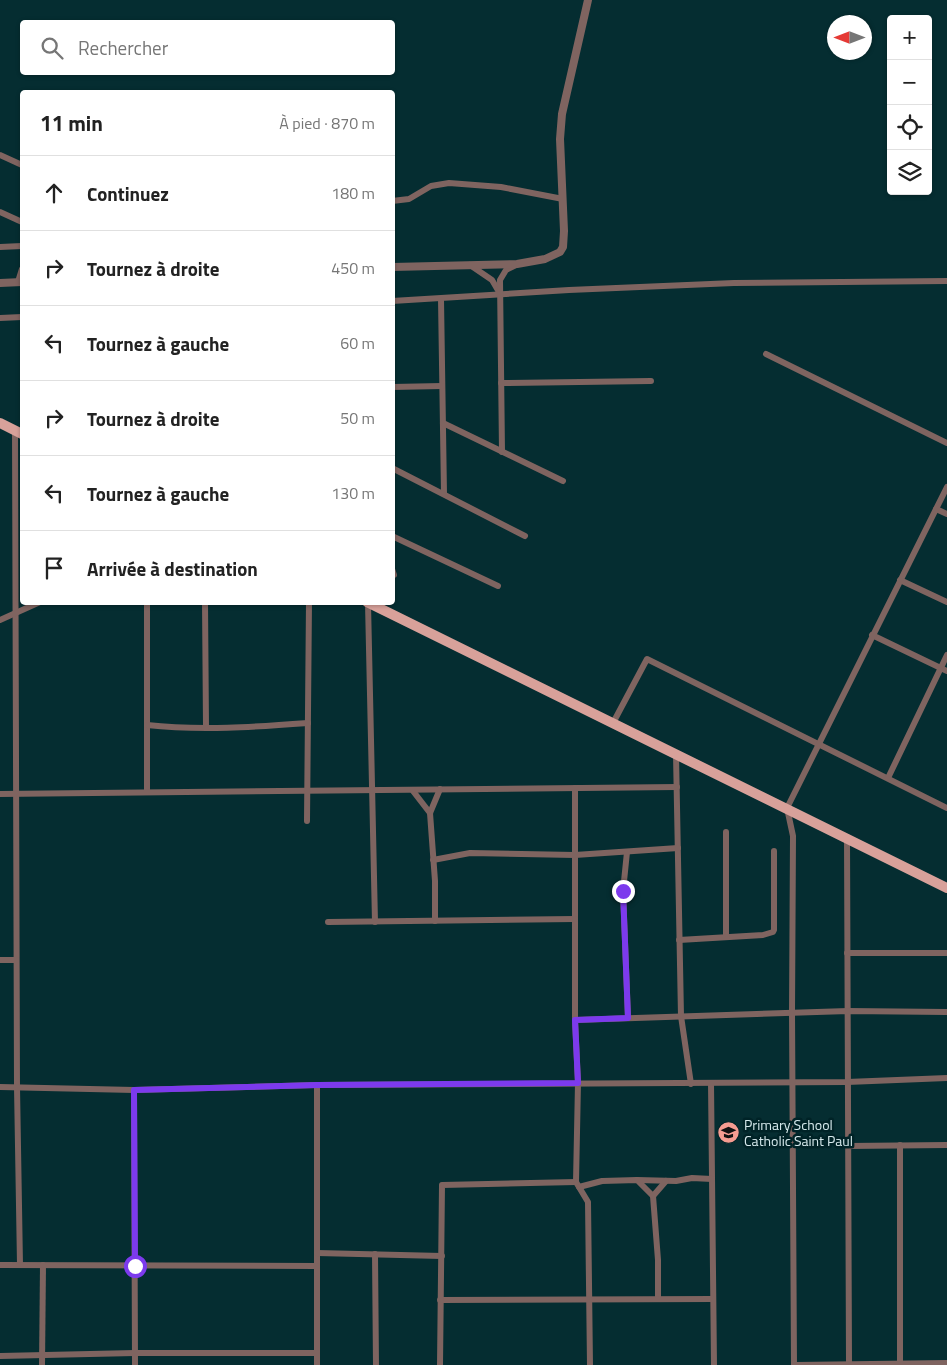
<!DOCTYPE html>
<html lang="fr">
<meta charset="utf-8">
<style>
:root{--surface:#fff;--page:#f6f6f6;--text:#222;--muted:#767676;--line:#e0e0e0}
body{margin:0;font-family:"Titillium Web",sans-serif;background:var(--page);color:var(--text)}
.controls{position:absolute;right:15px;top:15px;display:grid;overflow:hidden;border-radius:5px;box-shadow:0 1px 4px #0004}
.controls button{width:45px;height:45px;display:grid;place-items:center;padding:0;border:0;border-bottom:1px solid var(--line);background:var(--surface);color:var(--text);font:25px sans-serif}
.compass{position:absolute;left:827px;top:15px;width:45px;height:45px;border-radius:50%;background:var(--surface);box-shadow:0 1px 4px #0004;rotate:270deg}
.stop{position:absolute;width:15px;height:15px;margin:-11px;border:4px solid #7c3aed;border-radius:50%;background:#fff}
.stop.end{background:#7c3aed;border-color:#fff;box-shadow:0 1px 5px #0008}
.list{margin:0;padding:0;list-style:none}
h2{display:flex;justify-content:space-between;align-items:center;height:65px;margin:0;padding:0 20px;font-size:21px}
h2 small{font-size:16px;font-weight:400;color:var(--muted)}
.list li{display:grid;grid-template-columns:32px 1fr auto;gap:15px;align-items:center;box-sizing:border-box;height:75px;padding:0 20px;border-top:1px solid var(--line)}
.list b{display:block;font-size:19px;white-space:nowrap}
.list em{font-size:16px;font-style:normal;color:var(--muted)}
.icon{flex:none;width:28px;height:28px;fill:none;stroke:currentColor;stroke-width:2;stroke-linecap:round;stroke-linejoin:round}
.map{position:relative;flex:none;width:947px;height:1365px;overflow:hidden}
.search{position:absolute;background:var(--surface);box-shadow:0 1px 4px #0004;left:20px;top:20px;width:375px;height:55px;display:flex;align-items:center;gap:12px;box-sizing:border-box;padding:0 18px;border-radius:5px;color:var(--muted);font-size:19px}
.panel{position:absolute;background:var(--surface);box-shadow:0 1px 4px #0004;left:20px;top:90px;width:375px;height:515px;border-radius:5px}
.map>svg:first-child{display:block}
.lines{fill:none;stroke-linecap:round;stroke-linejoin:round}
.minor{stroke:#7f6460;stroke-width:6}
.tertiary{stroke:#7f6460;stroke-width:8}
.primary{stroke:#d8a19a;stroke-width:10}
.route{stroke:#7c3aed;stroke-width:6}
.labels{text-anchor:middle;stroke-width:5;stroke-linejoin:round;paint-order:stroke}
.poi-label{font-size:14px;fill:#d6eaed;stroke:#002327;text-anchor:start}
</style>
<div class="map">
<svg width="947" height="1365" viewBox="0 0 947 1365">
<rect width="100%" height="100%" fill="#052d31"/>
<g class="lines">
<g class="minor">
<polyline points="0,155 22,165"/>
<polyline points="392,201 409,199 431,186 449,183 501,187 563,199"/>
<polyline points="0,212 22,222"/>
<polyline points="0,247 22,246"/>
<polyline points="470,265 492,280 499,292"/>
<polyline points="18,282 22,269"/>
<polyline points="441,299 444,494"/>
<polyline points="392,301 569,290 734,283 947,281"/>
<polyline points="0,318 22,317"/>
<polyline points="766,354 947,443"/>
<polyline points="501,383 651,381"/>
<polyline points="392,387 442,386"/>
<polyline points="443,423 563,481"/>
<polyline points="15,430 17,1087 20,1265"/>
<polyline points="502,452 500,280 506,270 516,265"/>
<polyline points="392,468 525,536"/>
<polyline points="936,509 947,514"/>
<polyline points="392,536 498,586"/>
<polyline points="392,569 394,575"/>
<polyline points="900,580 947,602"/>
<polyline points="147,602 147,791"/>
<polyline points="205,602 206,727"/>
<polyline points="368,603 375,922"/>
<polyline points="0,620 40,602"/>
<polyline points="872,635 947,671"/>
<polyline points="613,723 647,659 947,808"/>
<path d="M147,725C200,731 255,727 308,723"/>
<polyline points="676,754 681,1016 691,1084"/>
<polyline points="888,778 947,655"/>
<polyline points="575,788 575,1020 578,1083 576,1182 588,1202 590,1365"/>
<polyline points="413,791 430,813"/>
<polyline points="0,794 677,787"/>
<polyline points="307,821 309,602"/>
<polyline points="726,832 726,937"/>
<polyline points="847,837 849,1364"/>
<polyline points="627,852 623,891 628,1018"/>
<polyline points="433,860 470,853 575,855 678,848"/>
<polyline points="435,921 435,881 430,813 440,789"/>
<polyline points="328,922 575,919"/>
<polyline points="679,940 763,935 773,932 774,930 774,851"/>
<polyline points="847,953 947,953"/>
<polyline points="0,960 16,960"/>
<polyline points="575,1020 848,1011 947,1012"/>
<polyline points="711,1083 714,1365"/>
<polyline points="317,1085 317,1365"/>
<polyline points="0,1087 134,1090 317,1085 847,1082 947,1078"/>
<polyline points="134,1090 135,1365"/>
<polyline points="900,1145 900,1364"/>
<polyline points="848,1146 947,1145"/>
<polyline points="637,1180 676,1181 692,1178 712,1179"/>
<polyline points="579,1187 602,1181 637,1180 653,1196 658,1260 658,1299"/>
<polyline points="653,1196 666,1181"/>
<polyline points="317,1253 442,1256"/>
<polyline points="375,1254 376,1365"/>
<polyline points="0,1265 317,1266"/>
<polyline points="440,1300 713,1299"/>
<polyline points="0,1356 135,1353 317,1353"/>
<polyline points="42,1365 43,1265"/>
<polyline points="440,1365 442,1185 576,1182"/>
<polyline points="794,1365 792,1012 793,836 787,808 947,487"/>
<polyline points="796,1365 947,1363"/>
</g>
<g class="tertiary">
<polyline points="392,267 517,264 545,259 560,252 563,247 564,231 560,139 562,114 588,0"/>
<polyline points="0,283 22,282"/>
</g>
<g class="primary">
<polyline points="0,423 22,434"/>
<polyline points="367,602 947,888"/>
</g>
</g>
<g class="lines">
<polyline class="route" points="135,1266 134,1090 317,1085 578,1083 575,1020 628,1018 623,891"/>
</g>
<defs>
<symbol id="school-disc" viewBox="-11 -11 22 22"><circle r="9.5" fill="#f59c91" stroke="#002327"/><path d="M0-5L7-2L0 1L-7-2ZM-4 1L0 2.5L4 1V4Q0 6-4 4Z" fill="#111"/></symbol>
</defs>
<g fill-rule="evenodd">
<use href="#school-disc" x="716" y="1120" width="25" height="25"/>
</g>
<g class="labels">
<g class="poi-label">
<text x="744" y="1130">Primary School<tspan x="744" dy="16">Catholic Saint Paul</tspan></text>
</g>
</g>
</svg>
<div class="controls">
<button>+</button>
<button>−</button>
<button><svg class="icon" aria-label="locate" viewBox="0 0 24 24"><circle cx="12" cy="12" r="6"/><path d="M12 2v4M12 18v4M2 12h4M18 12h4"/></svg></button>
<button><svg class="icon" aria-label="layers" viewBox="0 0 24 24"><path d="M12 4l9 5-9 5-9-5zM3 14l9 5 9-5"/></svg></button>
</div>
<svg class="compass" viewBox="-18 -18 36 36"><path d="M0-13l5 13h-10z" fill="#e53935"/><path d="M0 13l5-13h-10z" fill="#767676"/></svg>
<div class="stop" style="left:135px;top:1266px"></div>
<div class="stop end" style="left:623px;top:891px"></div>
<div class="search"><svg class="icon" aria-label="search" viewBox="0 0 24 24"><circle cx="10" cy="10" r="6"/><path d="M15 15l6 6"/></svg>Rechercher</div>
<section class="panel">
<h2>11 min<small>À pied · 870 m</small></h2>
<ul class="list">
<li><svg class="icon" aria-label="ahead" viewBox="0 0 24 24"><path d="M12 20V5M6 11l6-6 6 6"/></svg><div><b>Continuez</b></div><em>180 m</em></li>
<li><svg class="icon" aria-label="right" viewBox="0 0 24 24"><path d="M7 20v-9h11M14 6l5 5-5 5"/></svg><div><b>Tournez à droite</b></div><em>450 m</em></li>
<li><svg class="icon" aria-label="left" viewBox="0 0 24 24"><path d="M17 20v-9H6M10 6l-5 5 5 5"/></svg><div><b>Tournez à gauche</b></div><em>60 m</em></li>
<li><svg class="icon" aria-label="right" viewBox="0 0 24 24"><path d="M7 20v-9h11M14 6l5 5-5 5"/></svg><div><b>Tournez à droite</b></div><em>50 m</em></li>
<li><svg class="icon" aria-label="left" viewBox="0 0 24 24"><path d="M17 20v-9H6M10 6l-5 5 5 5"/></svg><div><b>Tournez à gauche</b></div><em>130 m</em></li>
<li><svg class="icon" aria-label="arrive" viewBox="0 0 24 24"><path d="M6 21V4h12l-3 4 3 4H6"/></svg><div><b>Arrivée à destination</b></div></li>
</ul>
</section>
</div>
